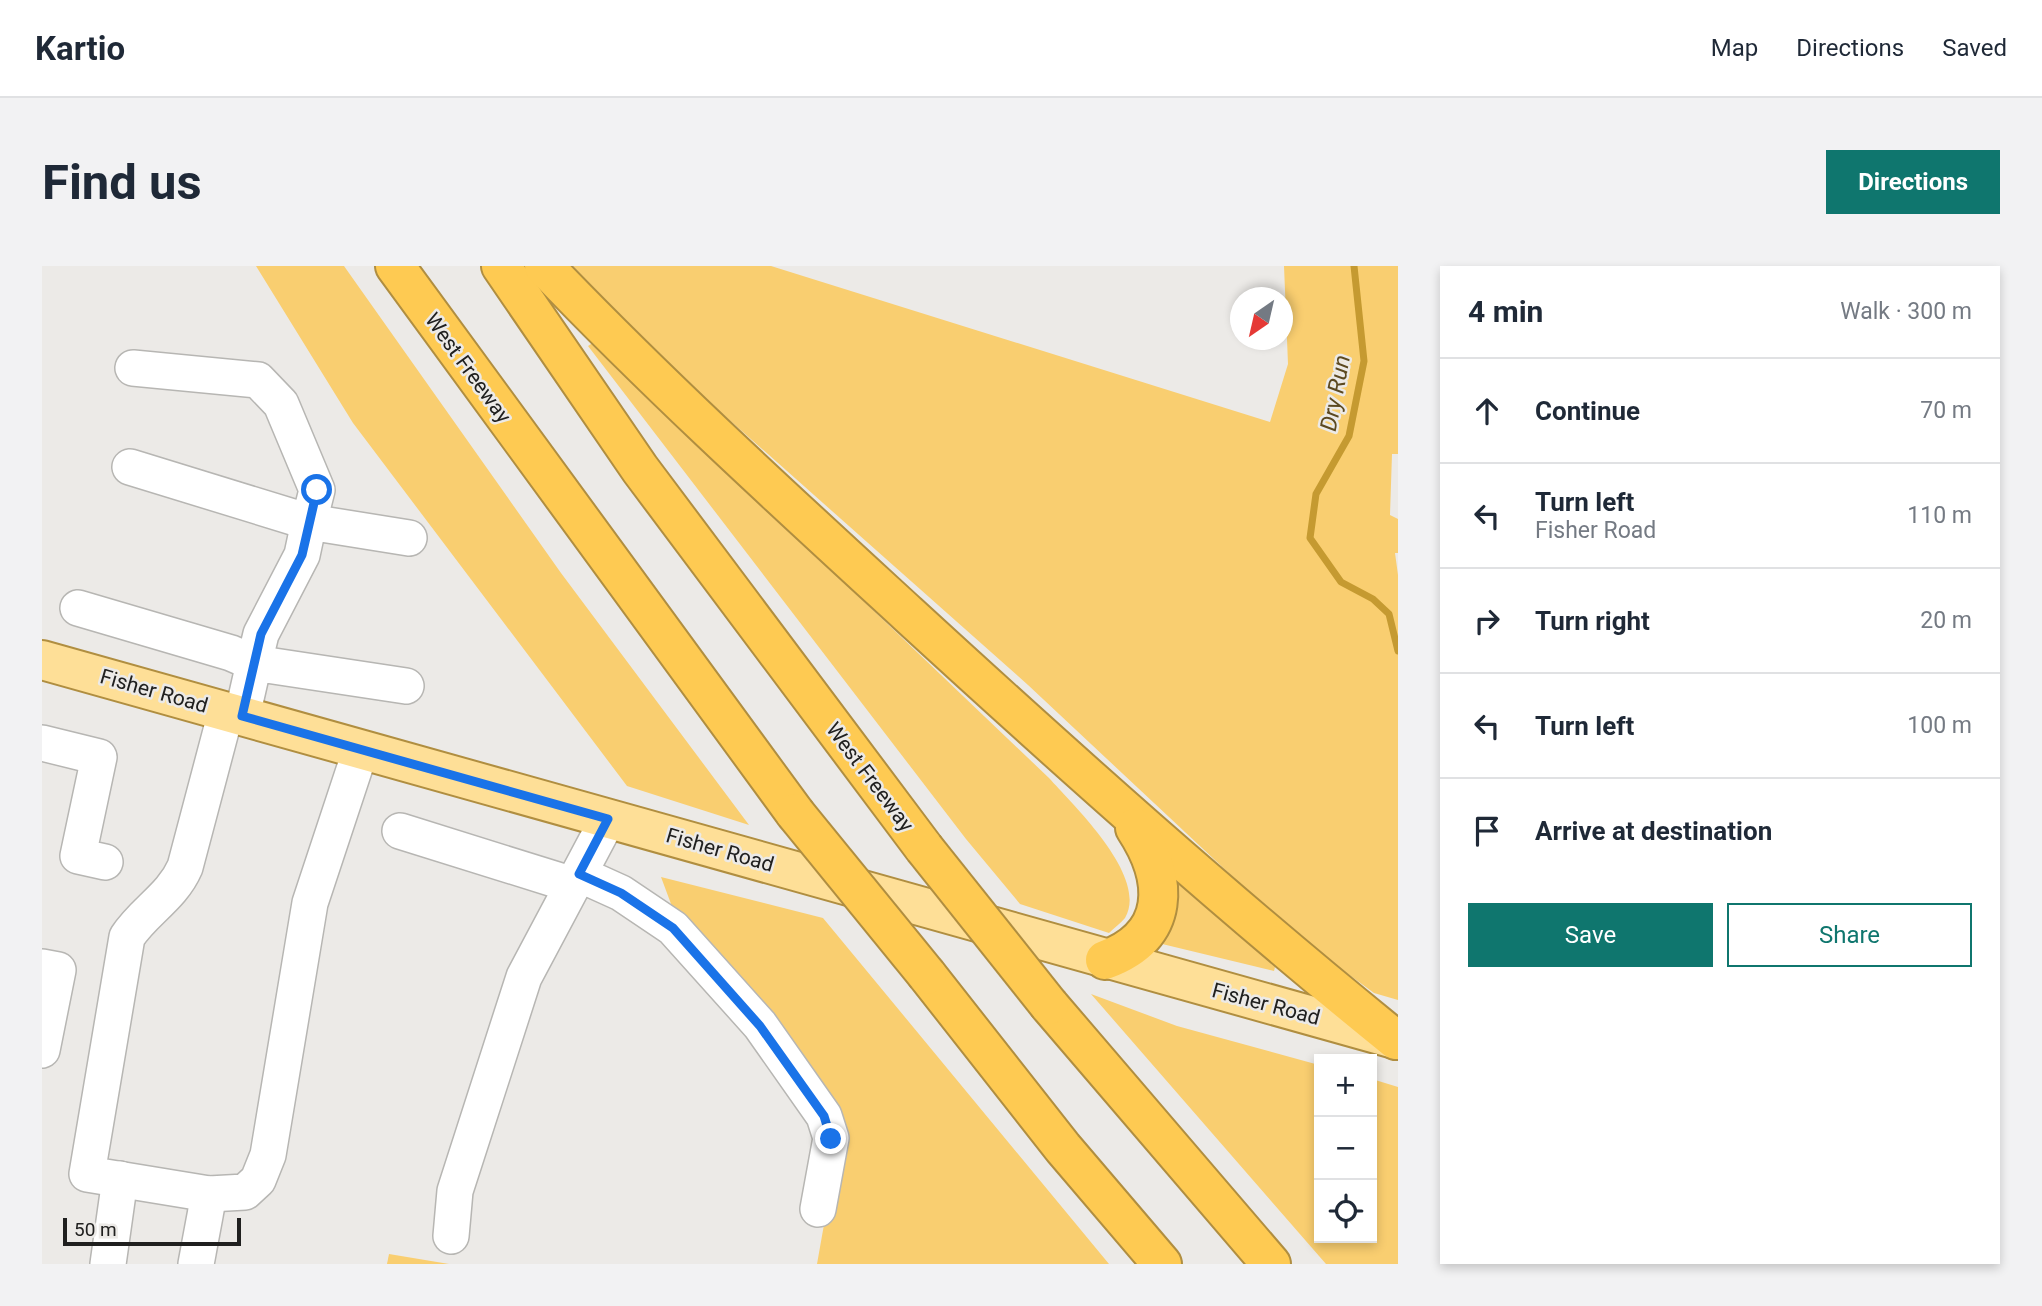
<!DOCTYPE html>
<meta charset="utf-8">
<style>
:root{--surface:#fff;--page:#f2f2f3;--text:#1f2937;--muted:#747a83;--line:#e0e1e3;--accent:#0f766e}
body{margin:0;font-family:Roboto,sans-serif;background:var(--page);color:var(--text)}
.controls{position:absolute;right:21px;bottom:21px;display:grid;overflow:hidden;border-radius:0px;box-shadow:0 4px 10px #0003}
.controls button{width:63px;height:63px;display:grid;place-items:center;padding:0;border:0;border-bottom:2px solid var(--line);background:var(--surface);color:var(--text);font:35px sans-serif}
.compass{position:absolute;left:1188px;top:21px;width:63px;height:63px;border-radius:50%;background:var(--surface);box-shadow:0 4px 10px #0003;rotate:214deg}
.scale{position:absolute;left:21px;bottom:18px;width:178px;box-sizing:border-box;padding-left:7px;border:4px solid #20201f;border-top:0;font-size:19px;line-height:24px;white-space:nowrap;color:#20201f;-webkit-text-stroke:5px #eceae7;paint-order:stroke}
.stop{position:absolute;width:21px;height:21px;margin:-16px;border:5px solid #1a73e8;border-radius:50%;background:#fff}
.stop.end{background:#1a73e8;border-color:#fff;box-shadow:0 2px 7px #0008}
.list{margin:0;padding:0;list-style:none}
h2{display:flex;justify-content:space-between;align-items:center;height:91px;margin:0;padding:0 28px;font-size:30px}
h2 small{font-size:23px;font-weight:400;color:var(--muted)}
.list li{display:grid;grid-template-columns:46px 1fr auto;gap:21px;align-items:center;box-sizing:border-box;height:105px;padding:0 28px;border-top:2px solid var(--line)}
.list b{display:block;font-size:26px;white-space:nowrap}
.list p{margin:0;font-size:23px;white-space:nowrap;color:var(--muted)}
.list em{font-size:23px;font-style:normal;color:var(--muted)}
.actions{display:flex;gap:14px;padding:21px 28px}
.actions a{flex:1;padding:16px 0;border:2px solid var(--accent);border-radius:0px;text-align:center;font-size:24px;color:var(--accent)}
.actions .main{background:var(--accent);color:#fff}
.icon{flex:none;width:38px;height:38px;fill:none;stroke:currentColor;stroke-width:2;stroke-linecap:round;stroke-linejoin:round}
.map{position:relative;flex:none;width:1356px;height:998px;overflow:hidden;border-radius:0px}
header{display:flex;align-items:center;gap:42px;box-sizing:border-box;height:98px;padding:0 35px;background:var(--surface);border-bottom:2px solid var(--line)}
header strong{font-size:33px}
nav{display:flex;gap:38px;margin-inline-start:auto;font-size:24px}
.intro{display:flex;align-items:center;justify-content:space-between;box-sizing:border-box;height:168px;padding:0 42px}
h1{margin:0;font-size:49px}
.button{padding:18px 32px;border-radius:0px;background:var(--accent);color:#fff;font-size:24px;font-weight:700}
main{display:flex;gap:42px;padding:0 42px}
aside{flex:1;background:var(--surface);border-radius:0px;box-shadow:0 4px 10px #0003}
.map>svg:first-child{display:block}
.green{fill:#f9ce70}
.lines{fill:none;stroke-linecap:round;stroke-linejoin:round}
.stream{stroke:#c59a31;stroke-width:7}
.minor-casing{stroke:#b7b6b3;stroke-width:38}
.major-casing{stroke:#b08e40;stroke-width:42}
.highway-casing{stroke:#b08e40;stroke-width:42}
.minor{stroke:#fff;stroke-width:35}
.major{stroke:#fedf97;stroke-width:38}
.highway{stroke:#feca52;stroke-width:38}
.highway-bridge-casing{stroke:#b08e40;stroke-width:42;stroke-linecap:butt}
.highway-bridge{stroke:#feca52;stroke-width:38}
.route{stroke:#1a73e8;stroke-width:9}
.labels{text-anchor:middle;stroke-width:5;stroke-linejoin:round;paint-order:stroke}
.street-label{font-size:21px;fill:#20201f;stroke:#eceae7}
.water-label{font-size:23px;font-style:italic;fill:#5c4920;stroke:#eceae7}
</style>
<header>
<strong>Kartio</strong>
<nav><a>Map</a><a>Directions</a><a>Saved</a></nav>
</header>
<div class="intro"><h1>Find us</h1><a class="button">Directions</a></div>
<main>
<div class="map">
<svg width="1356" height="998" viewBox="0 0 1356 998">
<rect width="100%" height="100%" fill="#eceae7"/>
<g class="green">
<polygon points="214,0 302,0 519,307 707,559 585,520 311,157"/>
<polygon points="531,0 729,0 1228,156 1246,98 1242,0 1356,0 1356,188 1350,188 1348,249 1356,253 1356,287 1353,287 1356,309 1356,734 1332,727 1254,670 986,419 603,79"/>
<path d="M555,74L612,135L1007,512C1032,540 1107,611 1083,652C1079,657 1072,662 1067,667L978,638L924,573L546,80Z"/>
<polygon points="1130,602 1235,693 1232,705 1116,677"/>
<polygon points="619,611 781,652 1067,998 775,998 797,874 638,662"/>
<polygon points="1049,728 1135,760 1277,799 1277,972 1330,972 1330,813 1356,821 1356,998 1284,998"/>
<polygon points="347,988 407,998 345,998"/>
</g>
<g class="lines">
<polyline class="stream" points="1312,0 1322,95 1307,170 1274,228 1268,272 1299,316 1331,333 1347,348 1356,385"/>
<defs>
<g id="minor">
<polyline points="88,201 267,256 275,224 239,138 216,114 91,102"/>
<polyline points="36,342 189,387 212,397 219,368 260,289 267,256 367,272"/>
<path d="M184,446L143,601C130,631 102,645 85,671L45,908L167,928L203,926L216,914L226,889L268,637L319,483"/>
<polyline points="200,450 212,397 364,420"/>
<polyline points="0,477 57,491 36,590 63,596"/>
<polyline points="358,565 531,619"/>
<polyline points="537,608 579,627 631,662 718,759 782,850 789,872 776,943"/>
<polyline points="0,701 16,704 0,784"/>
<polyline points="409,970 413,925 482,711 566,553"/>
<polyline points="66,998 78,913"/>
<polyline points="154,998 167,928"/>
</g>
<polyline id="major" points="0,394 1356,774"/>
<g id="highway">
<polyline points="353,0 753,547"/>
<polyline points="459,0 598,203 882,582"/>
<path d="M502,0C618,121 742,234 866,348C1025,494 1186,638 1354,774"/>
<path d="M1063,694C1129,670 1127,614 1093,562"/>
<polyline points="885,709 1021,882 1120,998"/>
<polyline points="1007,739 1229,998"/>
</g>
</defs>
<use href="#minor" class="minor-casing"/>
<use href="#major" class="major-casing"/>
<use href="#highway" class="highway-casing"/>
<use href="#minor" class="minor"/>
<use href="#major" class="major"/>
<use href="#highway" class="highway"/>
<defs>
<g id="highway-bridge">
<polyline points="753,547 885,709"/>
<polyline points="882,582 1007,739"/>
</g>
</defs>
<use href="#highway-bridge" class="highway-bridge-casing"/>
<use href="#highway-bridge" class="highway-bridge"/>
</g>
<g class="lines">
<polyline class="route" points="275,224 260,289 219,368 200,450 566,553 537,608 579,627 631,662 718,760 782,850 789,873"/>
</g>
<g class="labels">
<g class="street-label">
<text transform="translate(426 102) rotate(54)" y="7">West Freeway</text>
<text transform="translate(112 425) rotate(16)" y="7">Fisher Road</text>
<text transform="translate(828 511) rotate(53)" y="7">West Freeway</text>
<text transform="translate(678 584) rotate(16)" y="7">Fisher Road</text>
<text transform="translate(1224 738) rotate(15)" y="7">Fisher Road</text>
</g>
<g class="water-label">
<text transform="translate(1293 127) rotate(-79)" y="8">Dry Run</text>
</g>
</g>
</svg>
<div class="controls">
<button>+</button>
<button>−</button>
<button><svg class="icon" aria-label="locate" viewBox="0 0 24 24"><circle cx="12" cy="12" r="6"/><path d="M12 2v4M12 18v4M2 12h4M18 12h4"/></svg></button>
</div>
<svg class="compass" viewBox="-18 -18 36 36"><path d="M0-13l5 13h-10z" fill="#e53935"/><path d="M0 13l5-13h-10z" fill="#747a83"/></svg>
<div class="scale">50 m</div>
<div class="stop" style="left:275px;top:224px"></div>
<div class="stop end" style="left:789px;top:873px"></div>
</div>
<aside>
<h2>4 min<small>Walk · 300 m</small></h2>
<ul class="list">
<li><svg class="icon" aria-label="ahead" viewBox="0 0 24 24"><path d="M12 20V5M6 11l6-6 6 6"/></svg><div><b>Continue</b></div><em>70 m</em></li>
<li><svg class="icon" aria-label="left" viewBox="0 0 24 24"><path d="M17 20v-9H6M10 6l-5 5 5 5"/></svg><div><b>Turn left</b><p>Fisher Road</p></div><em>110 m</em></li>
<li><svg class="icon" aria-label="right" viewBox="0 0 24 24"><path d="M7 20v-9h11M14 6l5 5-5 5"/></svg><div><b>Turn right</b></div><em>20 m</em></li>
<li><svg class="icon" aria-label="left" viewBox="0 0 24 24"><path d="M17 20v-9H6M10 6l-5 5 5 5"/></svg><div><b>Turn left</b></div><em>100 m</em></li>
<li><svg class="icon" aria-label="arrive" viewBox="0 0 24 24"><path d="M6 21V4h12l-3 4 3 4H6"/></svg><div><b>Arrive at destination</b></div></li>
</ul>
<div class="actions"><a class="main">Save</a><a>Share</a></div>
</aside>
</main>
